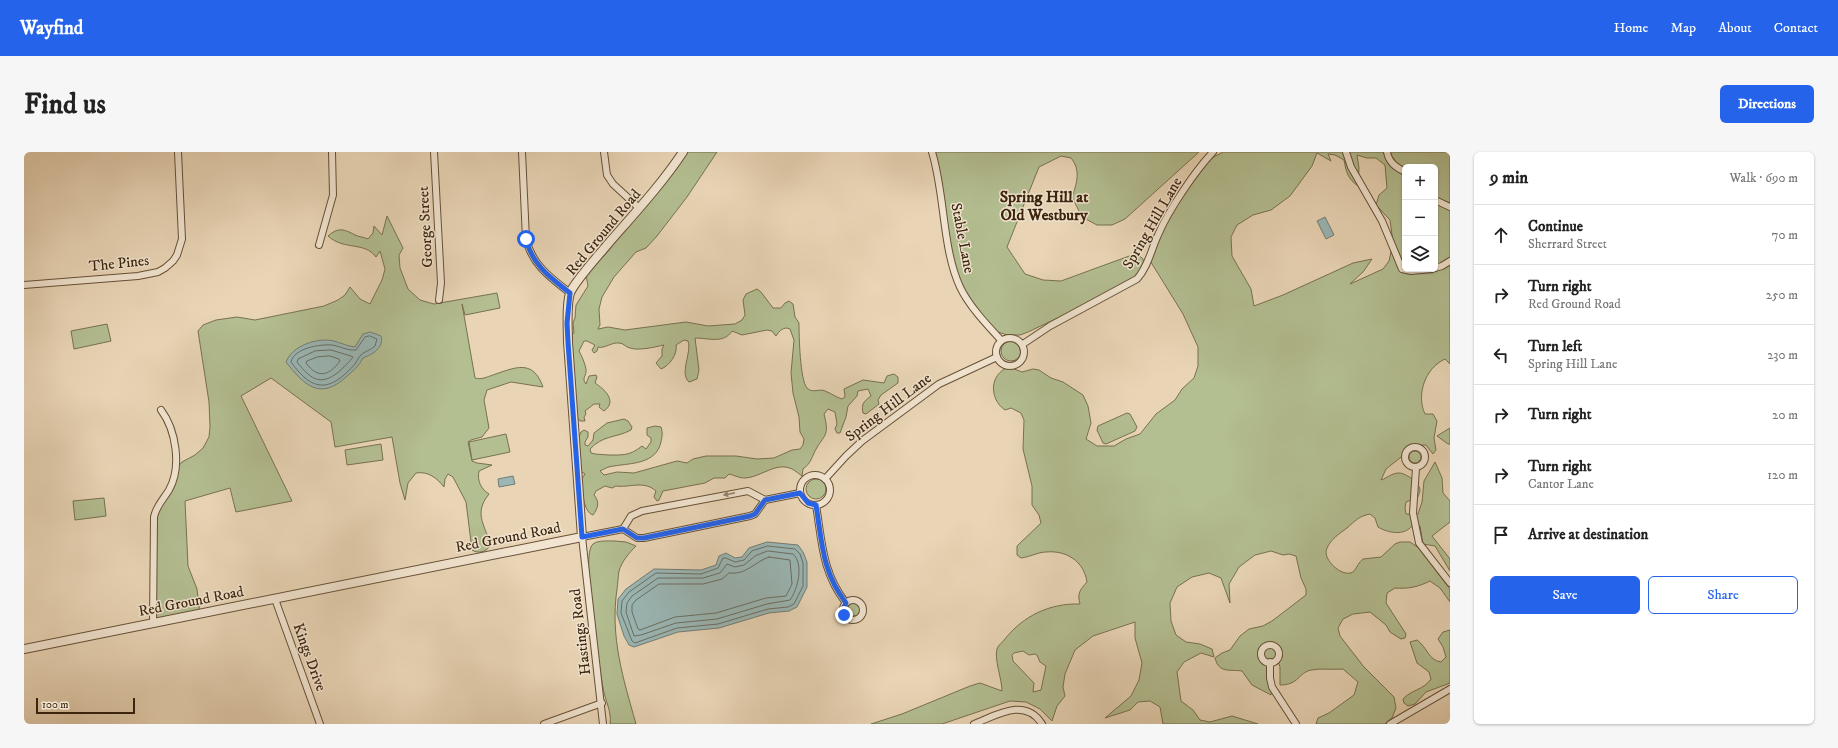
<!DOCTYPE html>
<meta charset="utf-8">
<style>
:root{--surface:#fff;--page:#f6f6f6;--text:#222;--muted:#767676;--line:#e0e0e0;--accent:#2563eb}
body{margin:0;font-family:"IM FELL DW Pica",serif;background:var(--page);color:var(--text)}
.controls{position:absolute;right:12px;top:12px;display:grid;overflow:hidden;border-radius:6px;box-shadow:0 1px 3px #0004}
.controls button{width:36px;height:36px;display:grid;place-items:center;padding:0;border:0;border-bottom:1px solid var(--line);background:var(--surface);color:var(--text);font:20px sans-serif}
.scale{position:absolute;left:12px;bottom:10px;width:99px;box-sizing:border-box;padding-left:4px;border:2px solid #3c240d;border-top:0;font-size:11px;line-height:14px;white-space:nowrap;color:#3c240d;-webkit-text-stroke:3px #f1e4d0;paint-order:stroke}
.stop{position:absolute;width:12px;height:12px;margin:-9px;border:3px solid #2563eb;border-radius:50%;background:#fff}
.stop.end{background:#2563eb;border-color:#fff;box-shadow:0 1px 4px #0008}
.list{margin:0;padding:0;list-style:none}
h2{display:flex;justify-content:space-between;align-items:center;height:52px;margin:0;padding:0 16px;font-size:17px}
h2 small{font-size:13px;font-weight:400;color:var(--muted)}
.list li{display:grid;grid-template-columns:26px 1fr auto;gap:12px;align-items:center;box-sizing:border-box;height:60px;padding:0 16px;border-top:1px solid var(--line)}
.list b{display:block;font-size:15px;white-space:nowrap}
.list p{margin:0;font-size:13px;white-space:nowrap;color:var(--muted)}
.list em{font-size:13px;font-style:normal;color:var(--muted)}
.actions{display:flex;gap:8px;padding:12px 16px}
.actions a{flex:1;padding:9px 0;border:1px solid var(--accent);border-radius:6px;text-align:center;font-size:14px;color:var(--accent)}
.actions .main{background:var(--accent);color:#fff}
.icon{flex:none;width:22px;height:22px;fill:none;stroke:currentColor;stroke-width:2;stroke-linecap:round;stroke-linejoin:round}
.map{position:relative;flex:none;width:1426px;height:572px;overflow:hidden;border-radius:6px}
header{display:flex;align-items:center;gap:24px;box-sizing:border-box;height:56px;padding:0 20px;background:var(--accent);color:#fff}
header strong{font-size:19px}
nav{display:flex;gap:22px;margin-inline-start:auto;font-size:14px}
.intro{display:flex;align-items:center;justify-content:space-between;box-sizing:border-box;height:96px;padding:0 24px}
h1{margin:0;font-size:28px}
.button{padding:10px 18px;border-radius:6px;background:var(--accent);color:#fff;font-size:14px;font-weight:700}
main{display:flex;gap:24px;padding:0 24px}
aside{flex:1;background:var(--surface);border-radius:6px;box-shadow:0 1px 3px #0004}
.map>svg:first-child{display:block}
.green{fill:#b3be91;stroke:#78714f;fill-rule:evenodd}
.water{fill:#9ab7b6;stroke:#747c72}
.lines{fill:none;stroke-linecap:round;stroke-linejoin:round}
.shore{stroke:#6b6e62;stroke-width:1}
.minor-casing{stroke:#675037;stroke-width:8}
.tertiary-casing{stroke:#675037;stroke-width:10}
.minor{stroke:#f1e4d0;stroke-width:6}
.tertiary{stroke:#f1e4d0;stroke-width:8}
.oneway{fill:#96846e}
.route{stroke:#2563eb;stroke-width:5}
.labels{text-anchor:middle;stroke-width:3;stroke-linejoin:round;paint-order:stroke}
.street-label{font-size:15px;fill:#3c240d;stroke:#f1e4d0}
.neighbourhood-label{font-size:16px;font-weight:bold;fill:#3c240d;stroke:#f1e4d0}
</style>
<header>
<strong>Wayfind</strong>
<nav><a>Home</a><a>Map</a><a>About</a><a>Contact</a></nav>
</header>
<div class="intro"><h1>Find us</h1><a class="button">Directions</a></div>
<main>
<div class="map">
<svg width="1426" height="572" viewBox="0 0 1426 572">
<rect width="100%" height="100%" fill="#e9d5b6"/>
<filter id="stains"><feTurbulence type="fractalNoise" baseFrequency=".005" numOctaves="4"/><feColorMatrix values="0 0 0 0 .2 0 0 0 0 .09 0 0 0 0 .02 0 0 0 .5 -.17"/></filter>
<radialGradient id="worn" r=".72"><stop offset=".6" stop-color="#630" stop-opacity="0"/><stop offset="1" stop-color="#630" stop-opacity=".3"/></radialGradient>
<g class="green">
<path d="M661,0H693L663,45L633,84L622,96L612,100L590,125L578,145L575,157L576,173L574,177L584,175L601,178L662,170L684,174L711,172L718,168L721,163L719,148L722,142L733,137L737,140L749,156H757L761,151L765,149L769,152L771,165L775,171C775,184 776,228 783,236C789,242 795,236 801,239C807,241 811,245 818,247L821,245L820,237L839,228L860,231L863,224L870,222L874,225V231L857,243L854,248L855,252L842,262L839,261C837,252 840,249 847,244L844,237L834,239L833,244L824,254L822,265L816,281H813L811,277L813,272L811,260L804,257L800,262C806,285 800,282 791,299C787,307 787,311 779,317L778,324C775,322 772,319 768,317C752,309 736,326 720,326C715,326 710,323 705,322L701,326H690L681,331L639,339L635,348L633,349L630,345L632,339C620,328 605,336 592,334L588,336L581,334L572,339L570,343C576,350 574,356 569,363C559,360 558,337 557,328L561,322L556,319L555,285L557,280L560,278L564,280V285L561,290V293L564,294L569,288L570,281L583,271L600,267L604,269L608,275L607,278C592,286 579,283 566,297L567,301C573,303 577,302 584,303C598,303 606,304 618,294L622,297L627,290V286L623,283V276L631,274L637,275C639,281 638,285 637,290C632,312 608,311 590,314C585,314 580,317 576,319L580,323L593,320L610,321L653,309L663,311L669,307L682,304H712L733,307L750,306L768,298L776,297L779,293L780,287L776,280L775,265L769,241L767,221L770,188L766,177C760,174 755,179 752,184L748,179L743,178L718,183L708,179C700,192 684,186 671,186L675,218L673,227L665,230C655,221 668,201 664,189L660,188L652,193C654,202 645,214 637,217L632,211L638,204V197L640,193C631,195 615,199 606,196C601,195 600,191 595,191C588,190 580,197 574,195L573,199L570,201L568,198L571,193L563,189H560L555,199C558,204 561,212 562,217C563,224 557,226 562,232L565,224L572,223L573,225L571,231C580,237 594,249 580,259L575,255L576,252H570L561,259L562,262L560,265L561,269H556L553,265L545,183L550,181L549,171L551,166L552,153L564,134L562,123L587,96L591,86L654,15Z"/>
<path d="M908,0H1175L1101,67L1088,73H1073L1058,65L1048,45C1053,31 1057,18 1047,6L1037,4L1015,15L983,95L1001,122L1019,128L1037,129L1108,103C1118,104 1119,105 1122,115L1101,134L1004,180L996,183H983L974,180L953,159L934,130Z"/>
<path d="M1199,0H1426V212L1421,207C1401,216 1392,243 1401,262H1409L1413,269L1410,286L1412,298L1409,302L1402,293H1398L1386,298L1362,317L1357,328C1363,326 1368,321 1375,321C1382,321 1397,332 1396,339C1396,340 1394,345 1394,345L1382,350L1381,356L1382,362H1394L1398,350L1400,329L1411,310L1418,326L1419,341L1426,349V370L1408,384L1426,407V419L1411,394L1399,392L1396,374H1388C1380,384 1364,381 1354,375L1351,366L1346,362C1335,364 1331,369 1323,376C1315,382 1307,387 1303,396C1297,408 1321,428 1330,419C1333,415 1335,410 1339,407L1357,405L1371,392L1376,390H1386L1395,396L1426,437V450L1416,436L1406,429C1394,435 1384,437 1371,436L1363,441L1362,451L1382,482L1381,486L1377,487L1366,480L1362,473L1346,460L1329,462L1319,467L1314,476L1316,484L1340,515L1370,545L1372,556L1368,566L1361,572H1292L1294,566L1305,561L1330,543L1334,530L1319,517C1309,518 1297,516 1287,518C1274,521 1275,533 1256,533V515L1253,506C1246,516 1249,531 1247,543L1228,533L1218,519C1206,517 1195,522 1191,506L1198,501L1206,498L1216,484L1225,477L1239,474L1248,469L1282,443V437L1277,426L1272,404L1265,402L1259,403L1247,399L1231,403L1215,415L1205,432L1206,451L1197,426L1185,421L1168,425L1153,435L1146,451L1147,469L1152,483L1162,490L1176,492L1188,497L1190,505L1177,501L1160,510L1153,520L1157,549L1169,558L1176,568L1186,570L1208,564L1234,572H1139L1136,555L1126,549L1114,550L1106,558L1081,566L1107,544L1115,528L1118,511L1111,486V470L1069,484L1051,498L1041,522L1039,535L1041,544L1033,554L1028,569L1016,557L1002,550L986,549L918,572H847L878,562L946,534L956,531L978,539C978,527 970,507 973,497C974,493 979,490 981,487C999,464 1026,451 1056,452C1053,441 1056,438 1063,430C1060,409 1042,398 1022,400C1014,400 1006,405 997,406L993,403V394L1017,371L1015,363L1008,353V334L999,297L1000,268L997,261L987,256L981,258C965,247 965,222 985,215L998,220L1009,217L1015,218L1027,226L1039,230L1059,243L1064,254L1067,271L1062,287L1073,294H1090L1102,287L1116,282L1132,262L1151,248L1158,237L1170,226L1174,214V195L1159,162L1125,107L1152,52L1186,7ZM1293,1L1307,9L1304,2L1311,3L1320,8C1322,20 1324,27 1334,34L1335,16L1333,3L1343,6H1352L1361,13L1363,36L1355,43L1352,53L1366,68L1369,90L1365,109L1359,117L1326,132L1339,120L1348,107L1329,111L1259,143L1230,154L1227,137L1208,104L1207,85L1213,73L1229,63L1247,58L1266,44L1288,14ZM1381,15H1411V117H1381ZM999,499L1005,503L1011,502L1013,503L1016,510L1022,514L1017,538L1009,540L1010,531L989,509L988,503L990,501Z"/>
<path d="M363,64L379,96L375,103L376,116L384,137L396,148L410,152L473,141L476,156L441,163L438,152L451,226C457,228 463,225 469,223C492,215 509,207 519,235L487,230L463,238L460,248L465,276L458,285L447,288L444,290L448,309L453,311L468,313L455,319C453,329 457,337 465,342C448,363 463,374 466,394C462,400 454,402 448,398L442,350L429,325L424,322L421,327L420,335C413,326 404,319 392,321L384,331L381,348L376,331L368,285L311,295L307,270L247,226L217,244L268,349L212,360L206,336L161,349L164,414L173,437L176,462L129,471V371L151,318L158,310L171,303L179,296L185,285L186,275L185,250L174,179L179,173L192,168L213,165L231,168L300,154L314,148L321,143L326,135L336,147L346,152L358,128L361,117L356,99L352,105C340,89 321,99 304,84C314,75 320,77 331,83C335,85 340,85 344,87L349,81L350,74L358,83Z"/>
<polygon points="83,172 87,189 50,197 47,179"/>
<circle cx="987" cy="199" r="10"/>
<polygon points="1103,261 1106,262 1113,275 1111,279 1082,292 1079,291 1073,278 1074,274"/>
<polygon points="1426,276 1426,292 1424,292 1413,284"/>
<polygon points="482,282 486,300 448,308 445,290"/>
<polygon points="357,292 359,308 323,313 321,298"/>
<circle cx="1391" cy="305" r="6"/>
<circle cx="792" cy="337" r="10"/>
<polygon points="80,346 82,364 51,368 49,349"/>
<path d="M591,389L602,390L612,394C605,401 598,409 595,419C594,424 594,431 593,437C586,485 599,526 612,572H586C588,560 581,548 579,536C576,516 556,402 569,392C574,388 585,389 591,389Z"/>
<circle cx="831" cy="457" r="7"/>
<path d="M1426,478V531L1402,540L1391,552L1384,554L1380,551L1379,547C1387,538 1401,537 1407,527L1405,520L1393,511L1386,490L1393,488C1404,496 1404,508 1417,510L1422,505L1419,495L1414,487L1419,480Z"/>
</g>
<g class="water">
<polygon points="1301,65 1310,83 1302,87 1293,69"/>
<path d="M346,180L357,184C360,196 349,202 339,206C335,214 329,219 322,225C296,249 280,233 262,210C268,194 293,185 310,189C317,191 323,194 331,195L339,182Z"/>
<polygon points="489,324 491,332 475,335 474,327"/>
<polygon points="743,390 774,393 779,400 783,410 783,435 773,455 765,459 745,461 695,476 654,480 610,495 605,493 600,484 593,462 594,447 602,437 630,417 677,418 692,413 695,404 702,401 711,406 718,405 725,396"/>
</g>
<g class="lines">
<g class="shore">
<path d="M346,184L353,187L351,194C347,198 339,200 336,204C334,206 333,209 331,212C306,240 289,241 267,210C270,196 296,192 308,193C316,194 323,199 332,198L341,185Z"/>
<path d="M307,198L327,204L329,205C326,210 321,213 318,217C298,235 288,229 273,210L274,207L291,199Z"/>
<path d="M306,204L315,207L316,209C305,224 294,227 282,211L283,209L293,205Z"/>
<polygon points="744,394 771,397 776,402 779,411 779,434 770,452 764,455 744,457 694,472 653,476 611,491 608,489 597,461 598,449 605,440 632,421 677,422 694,416 699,406 702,406 711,410 720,408 728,399"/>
<path d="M744,399L769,402C780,412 774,437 766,448L743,452L693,467L652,471L617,483L610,484L602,460L603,451L608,444L634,426H679L696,421L703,412L711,415L720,413L731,404Z"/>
<path d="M745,405L766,408L768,432L762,444L742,446L692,461L651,465L616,478L614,477L608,460V453L612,448L635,432H679L698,427L705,421C723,423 730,410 745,405Z"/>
</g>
<defs>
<g id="minor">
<polyline points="410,0 417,131 415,148"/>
<path d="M498,0L502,87C508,113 527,126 546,141"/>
<polyline points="580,0 583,23 589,32 615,56"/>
<path d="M908,0C921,42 918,96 936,135C945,154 963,173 977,188"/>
<polyline points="1322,0 1327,15 1358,69 1378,117 1387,119 1408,117"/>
<path d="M1363,0C1365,11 1372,15 1381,20"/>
<polyline points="1411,48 1426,55"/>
<polyline points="295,93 309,43 308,0"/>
<polyline points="1411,116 1418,114 1426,109"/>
<polyline points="0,133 114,124 134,120 141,116 149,109 153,103 158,87 154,0"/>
<circle cx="986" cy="200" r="14"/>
<path d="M999,192L1026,174L1113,127C1124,115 1127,98 1134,83C1144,59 1171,19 1189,0"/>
<circle cx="1391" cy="305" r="10"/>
<polyline points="1392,316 1389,361 1395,391 1426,431"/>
<circle cx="791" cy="338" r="15"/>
<polyline points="801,327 822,304 838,289 915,232 973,205"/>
<path d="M792,353C798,390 798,420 822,451"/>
<polyline points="599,377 607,364 618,359 724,339 741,348 776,341"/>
<polyline points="251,447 296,572"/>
<circle cx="829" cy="458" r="10"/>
<path d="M129,471L130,365C132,354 139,348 145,338C158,315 152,278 137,258"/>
<circle cx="1246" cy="502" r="9"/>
<polyline points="1246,510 1246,526 1248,535 1272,572"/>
<polyline points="520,572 578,551"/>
<polyline points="579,572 558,385 599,377 613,386 620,386 726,364 731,362 741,348"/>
<path d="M950,572C973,563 1001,545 1018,572"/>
<polyline points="1366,572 1426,537"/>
</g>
<path id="tertiary" d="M0,497L558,385L544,190C544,178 542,153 546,141C551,129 574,104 583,93C610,62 637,33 659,0"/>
</defs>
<use href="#minor" class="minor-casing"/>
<use href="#tertiary" class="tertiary-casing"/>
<use href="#minor" class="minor"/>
<use href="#tertiary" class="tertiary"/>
</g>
<defs><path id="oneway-solid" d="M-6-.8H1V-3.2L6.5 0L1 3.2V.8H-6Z"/></defs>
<use class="oneway" href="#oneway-solid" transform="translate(705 342) rotate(169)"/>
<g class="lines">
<path class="route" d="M502,87C508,113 527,126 546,141L543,171L544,190L558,385L599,377L613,386H620L726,364L731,362L741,348L776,341L784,351L792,353C798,390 798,420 822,451L819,457L820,463"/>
</g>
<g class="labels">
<g class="street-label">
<text transform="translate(1128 71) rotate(-60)" y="5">Spring Hill Lane</text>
<text transform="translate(401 75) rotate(-93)" y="5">George Street</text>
<text transform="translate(579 80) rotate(-50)" y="5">Red Ground Road</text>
<text transform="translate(939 86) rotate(79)" y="5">Stable Lane</text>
<text transform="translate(95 111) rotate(-6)" y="5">The Pines</text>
<text transform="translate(864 255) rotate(-37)" y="5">Spring Hill Lane</text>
<text transform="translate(484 385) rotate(-11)" y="5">Red Ground Road</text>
<text transform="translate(167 449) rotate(-11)" y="5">Red Ground Road</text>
<text transform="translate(556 480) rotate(-97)" y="5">Hastings Road</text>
<text transform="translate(286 505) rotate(70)" y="5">Kings Drive</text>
</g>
<g class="neighbourhood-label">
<text x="1020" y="50">Spring Hill at<tspan x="1020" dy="18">Old Westbury</tspan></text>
</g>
</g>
<rect width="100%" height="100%" filter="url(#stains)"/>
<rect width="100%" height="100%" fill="url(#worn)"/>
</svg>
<div class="controls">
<button>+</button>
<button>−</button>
<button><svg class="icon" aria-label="layers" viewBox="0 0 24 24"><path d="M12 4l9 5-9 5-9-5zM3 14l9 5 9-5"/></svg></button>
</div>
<div class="scale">100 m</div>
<div class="stop" style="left:502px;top:87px"></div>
<div class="stop end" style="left:820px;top:463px"></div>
</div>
<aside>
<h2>9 min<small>Walk · 690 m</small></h2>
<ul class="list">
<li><svg class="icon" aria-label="ahead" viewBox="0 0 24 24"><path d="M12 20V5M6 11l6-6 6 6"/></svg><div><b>Continue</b><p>Sherrard Street</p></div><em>70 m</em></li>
<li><svg class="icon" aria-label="right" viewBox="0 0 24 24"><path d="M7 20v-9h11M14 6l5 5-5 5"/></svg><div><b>Turn right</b><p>Red Ground Road</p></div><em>250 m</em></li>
<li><svg class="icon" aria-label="left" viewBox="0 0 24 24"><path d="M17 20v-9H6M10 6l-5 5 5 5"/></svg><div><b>Turn left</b><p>Spring Hill Lane</p></div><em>230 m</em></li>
<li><svg class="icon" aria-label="right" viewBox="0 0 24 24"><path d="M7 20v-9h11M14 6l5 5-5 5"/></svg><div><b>Turn right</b></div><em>20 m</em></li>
<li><svg class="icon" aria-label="right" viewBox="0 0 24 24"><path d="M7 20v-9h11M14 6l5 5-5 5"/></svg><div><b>Turn right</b><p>Cantor Lane</p></div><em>120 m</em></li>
<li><svg class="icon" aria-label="arrive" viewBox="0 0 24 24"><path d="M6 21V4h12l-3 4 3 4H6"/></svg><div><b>Arrive at destination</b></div></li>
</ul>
<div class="actions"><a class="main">Save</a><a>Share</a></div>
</aside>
</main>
